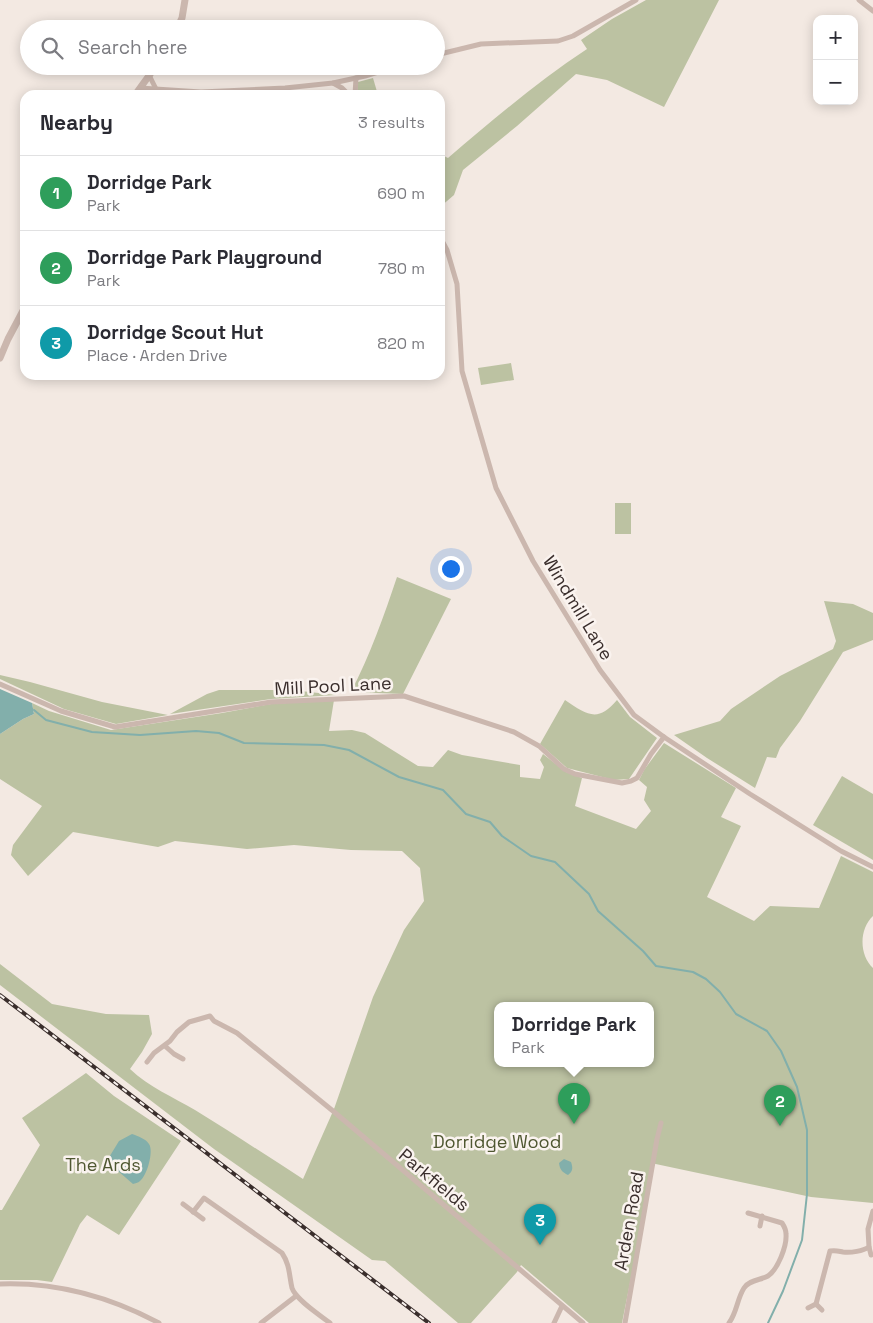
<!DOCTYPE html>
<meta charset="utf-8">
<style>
:root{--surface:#fff;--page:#f2f2f3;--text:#2b2b33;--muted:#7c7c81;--line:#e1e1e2;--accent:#ea580c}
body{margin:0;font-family:"Space Grotesk",sans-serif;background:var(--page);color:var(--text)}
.controls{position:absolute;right:15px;top:15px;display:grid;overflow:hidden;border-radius:10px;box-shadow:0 2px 12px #0003}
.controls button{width:45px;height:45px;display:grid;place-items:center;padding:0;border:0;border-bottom:1px solid var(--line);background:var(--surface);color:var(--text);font:25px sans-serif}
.you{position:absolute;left:450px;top:568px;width:18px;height:18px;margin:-12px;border:4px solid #fff;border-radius:50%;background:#1a73e8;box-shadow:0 0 0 8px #1a73e833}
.badge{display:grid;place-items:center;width:32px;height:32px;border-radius:50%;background:var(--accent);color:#fff;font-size:16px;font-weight:700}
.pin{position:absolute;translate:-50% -41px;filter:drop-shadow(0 1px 2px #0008)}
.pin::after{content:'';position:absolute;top:26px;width:18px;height:15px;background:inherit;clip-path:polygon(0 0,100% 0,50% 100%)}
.popup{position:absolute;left:494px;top:1002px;width:160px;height:65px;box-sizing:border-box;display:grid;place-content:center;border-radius:10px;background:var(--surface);filter:drop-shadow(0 1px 4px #0005);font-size:16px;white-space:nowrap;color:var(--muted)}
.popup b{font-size:19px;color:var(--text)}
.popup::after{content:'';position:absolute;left:50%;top:100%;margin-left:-10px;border:10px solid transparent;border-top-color:var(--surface)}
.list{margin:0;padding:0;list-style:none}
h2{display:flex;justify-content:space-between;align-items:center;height:65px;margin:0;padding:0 20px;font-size:21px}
h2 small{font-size:16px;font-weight:400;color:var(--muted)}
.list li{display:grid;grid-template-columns:32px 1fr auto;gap:15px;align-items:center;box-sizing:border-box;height:75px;padding:0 20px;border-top:1px solid var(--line)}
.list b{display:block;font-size:19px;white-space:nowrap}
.list p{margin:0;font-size:16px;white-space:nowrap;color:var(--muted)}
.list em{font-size:16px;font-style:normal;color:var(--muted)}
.icon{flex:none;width:28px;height:28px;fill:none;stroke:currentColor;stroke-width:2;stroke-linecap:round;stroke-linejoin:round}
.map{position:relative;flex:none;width:873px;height:1323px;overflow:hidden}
.search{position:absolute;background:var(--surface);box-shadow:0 2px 12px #0003;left:20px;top:20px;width:425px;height:55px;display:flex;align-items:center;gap:12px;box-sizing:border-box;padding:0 18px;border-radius:28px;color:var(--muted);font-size:19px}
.panel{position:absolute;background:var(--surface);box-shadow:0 2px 12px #0003;left:20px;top:90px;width:425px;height:290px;border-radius:15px}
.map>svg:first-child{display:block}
.green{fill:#bcc2a2;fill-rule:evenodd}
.water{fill:#82afab}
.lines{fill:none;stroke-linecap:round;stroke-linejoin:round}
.stream{stroke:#82afab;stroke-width:2}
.minor{stroke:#cbb7ae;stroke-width:5}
.tertiary{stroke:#cbb7ae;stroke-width:7}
.rail-casing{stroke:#3a2e2c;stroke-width:4}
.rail{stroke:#faf3ef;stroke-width:2;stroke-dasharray:5.5;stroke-linecap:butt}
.labels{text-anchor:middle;stroke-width:5;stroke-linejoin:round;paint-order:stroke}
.street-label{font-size:18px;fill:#3a2e2c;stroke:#faf3ef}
.park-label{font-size:18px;fill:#4f5731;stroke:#faf3ef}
</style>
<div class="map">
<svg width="873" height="1323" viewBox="0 0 873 1323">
<rect width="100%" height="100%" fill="#f3e9e2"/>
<g class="green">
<path d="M646,0H719L664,107L607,80L576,74L517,126L463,170L454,195L440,207V154L448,158C493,120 538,81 587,49L581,40L612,19Z"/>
<polygon points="373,78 378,95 357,95 358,82"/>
<polygon points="511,363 514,380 481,385 478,368"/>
<rect x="615" y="503" width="16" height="31"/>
<path d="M397,577L451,599L403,694L351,692C370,655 384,616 397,577Z"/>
<polygon points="824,601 853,604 873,613 873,640 843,652 800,721 780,748 776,758 767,757 755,788 707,758 674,735 720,721 731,709 780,676 833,649 836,641"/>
<polygon points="0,675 30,682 102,702 168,715 116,724 64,709 0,679"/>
<polygon points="219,690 292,690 336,695 271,699 170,714 207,694"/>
<path d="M334,700L329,731L352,730L365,733L418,766L433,767L448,750L462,755L520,765V777L540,779L544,767L540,760L543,754L566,772L582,778L575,806L636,829L651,811L644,800L647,787L639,780L644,770L664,743L736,788L721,817L741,826L707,897L754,921L770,906L819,908L841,856L873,872V916C859,929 859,955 873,968V1203L811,1197L651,1163L634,1263L622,1323H589L521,1265L517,1272L471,1323H458L385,1261L372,1260L214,1149L0,985V964L52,1004L106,1014L149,1015L152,1034L142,1052L130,1069C149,1087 173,1097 195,1110C231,1132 267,1156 303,1179L334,1109L373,997L404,930L424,901L420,868L402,851L351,850L294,845L247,849L175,841L158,847L73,832L28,876L11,855L13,845L42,806L0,779V734L23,719L34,714L32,703L49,711L111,730L222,713L271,704ZM498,1005H650V1063H498Z"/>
<path d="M565,700C587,715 598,723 617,700L630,717L657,738L629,779L614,780L567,768L540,744Z"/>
<polygon points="842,776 873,794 873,860 813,825"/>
<polygon points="86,1073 114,1096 181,1141 119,1235 87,1215 80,1224 52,1282 37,1280 0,1280 0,1210 2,1210 40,1145 22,1118"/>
</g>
<g class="water">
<polygon points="0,689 32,703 34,714 23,719 0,734"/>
<path d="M132,1134C138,1136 146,1139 149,1144C154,1151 147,1176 140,1181C138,1183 135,1183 133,1184L111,1165L108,1159L119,1141Z"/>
<path d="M564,1159L571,1162C573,1168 573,1171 568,1175C562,1172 560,1170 559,1163Z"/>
</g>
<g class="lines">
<polyline class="stream" points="34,710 46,720 92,732 140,735 196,731 219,733 244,743 324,745 349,750 399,777 443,790 466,814 490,822 502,836 531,856 555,862 589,894 598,911 643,951 656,966 693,972 706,979 720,992 736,1014 767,1031 781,1051 797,1087 807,1130 807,1194 802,1240 783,1291 768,1323"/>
<g class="minor">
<polyline points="859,0 873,11"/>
<polyline points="436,55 481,44 558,41 573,36 636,0"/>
<polyline points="149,75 156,89"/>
<polyline points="333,83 342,88 349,95"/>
<polyline points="140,88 201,92 285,88 333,83 365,76 398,66"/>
<polyline points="355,95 356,78"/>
<polyline points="440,237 447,250 457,284 462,371 496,488 533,561 600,670 634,715 664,737 750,794 841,851 873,867"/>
<polyline points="0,684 61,711 115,727 271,702 404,696 514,732 539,746 564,769 575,774 622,783 631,781 637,778 651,754 664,737"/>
<polyline points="165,1046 174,1054 183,1059"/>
<polyline points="147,1062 154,1053 170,1041 177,1032 189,1022 210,1016 214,1021 237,1033 333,1111 583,1323"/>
<polyline points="183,1204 203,1219"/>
<path d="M193,1212L204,1198L282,1253C290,1265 289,1275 292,1288C296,1300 320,1315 330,1323"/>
<polyline points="760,1226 762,1216"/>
<polyline points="869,1247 871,1255"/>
<path d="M0,1284C56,1282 110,1297 159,1323"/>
<path d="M816,1304L830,1251C836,1250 838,1251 843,1252C851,1253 863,1251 869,1247L868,1229L873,1211"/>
<polyline points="808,1308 816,1304 822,1310"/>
<polyline points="261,1323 296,1296"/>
<polyline points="554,1323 562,1306"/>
<polyline points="625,1323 657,1139 661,1123"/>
<path d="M729,1323C737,1312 737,1299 744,1288C749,1280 761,1280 768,1276C778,1269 787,1246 786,1234C786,1229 784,1226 782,1223L748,1213"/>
</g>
<g class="tertiary">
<polyline points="177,29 182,18 185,0"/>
<polyline points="135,95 156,66"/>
<polyline points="0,358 8,339 25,307"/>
</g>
<defs>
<polyline id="rail" points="0,995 429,1323"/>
</defs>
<use href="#rail" class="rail-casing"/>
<use href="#rail" class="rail"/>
</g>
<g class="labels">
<g class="street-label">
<text transform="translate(578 608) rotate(59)" y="6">Windmill Lane</text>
<text transform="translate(333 686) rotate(-3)" y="6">Mill Pool Lane</text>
<text transform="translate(434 1180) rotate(40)" y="6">Parkfields</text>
<text transform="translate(629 1221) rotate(-80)" y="6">Arden Road</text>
</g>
<g class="park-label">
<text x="497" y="1148">Dorridge Wood</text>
<text x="103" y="1171">The Ards</text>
</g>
</g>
</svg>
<div class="controls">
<button>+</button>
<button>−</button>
</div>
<div class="you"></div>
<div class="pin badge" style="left:574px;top:1124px;background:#2e9e5b">1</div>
<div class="popup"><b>Dorridge Park</b>Park</div>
<div class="pin badge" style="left:780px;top:1126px;background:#2e9e5b">2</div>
<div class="pin badge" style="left:540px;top:1245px;background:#0f9aa8">3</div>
<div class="search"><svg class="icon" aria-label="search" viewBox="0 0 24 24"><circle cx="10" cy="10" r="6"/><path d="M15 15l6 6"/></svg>Search here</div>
<section class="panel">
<h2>Nearby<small>3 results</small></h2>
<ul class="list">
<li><span class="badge" style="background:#2e9e5b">1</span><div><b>Dorridge Park</b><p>Park</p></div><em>690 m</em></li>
<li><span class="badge" style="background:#2e9e5b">2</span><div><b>Dorridge Park Playground</b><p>Park</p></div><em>780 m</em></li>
<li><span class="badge" style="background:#0f9aa8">3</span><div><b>Dorridge Scout Hut</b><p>Place · Arden Drive</p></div><em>820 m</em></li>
</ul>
</section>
</div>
